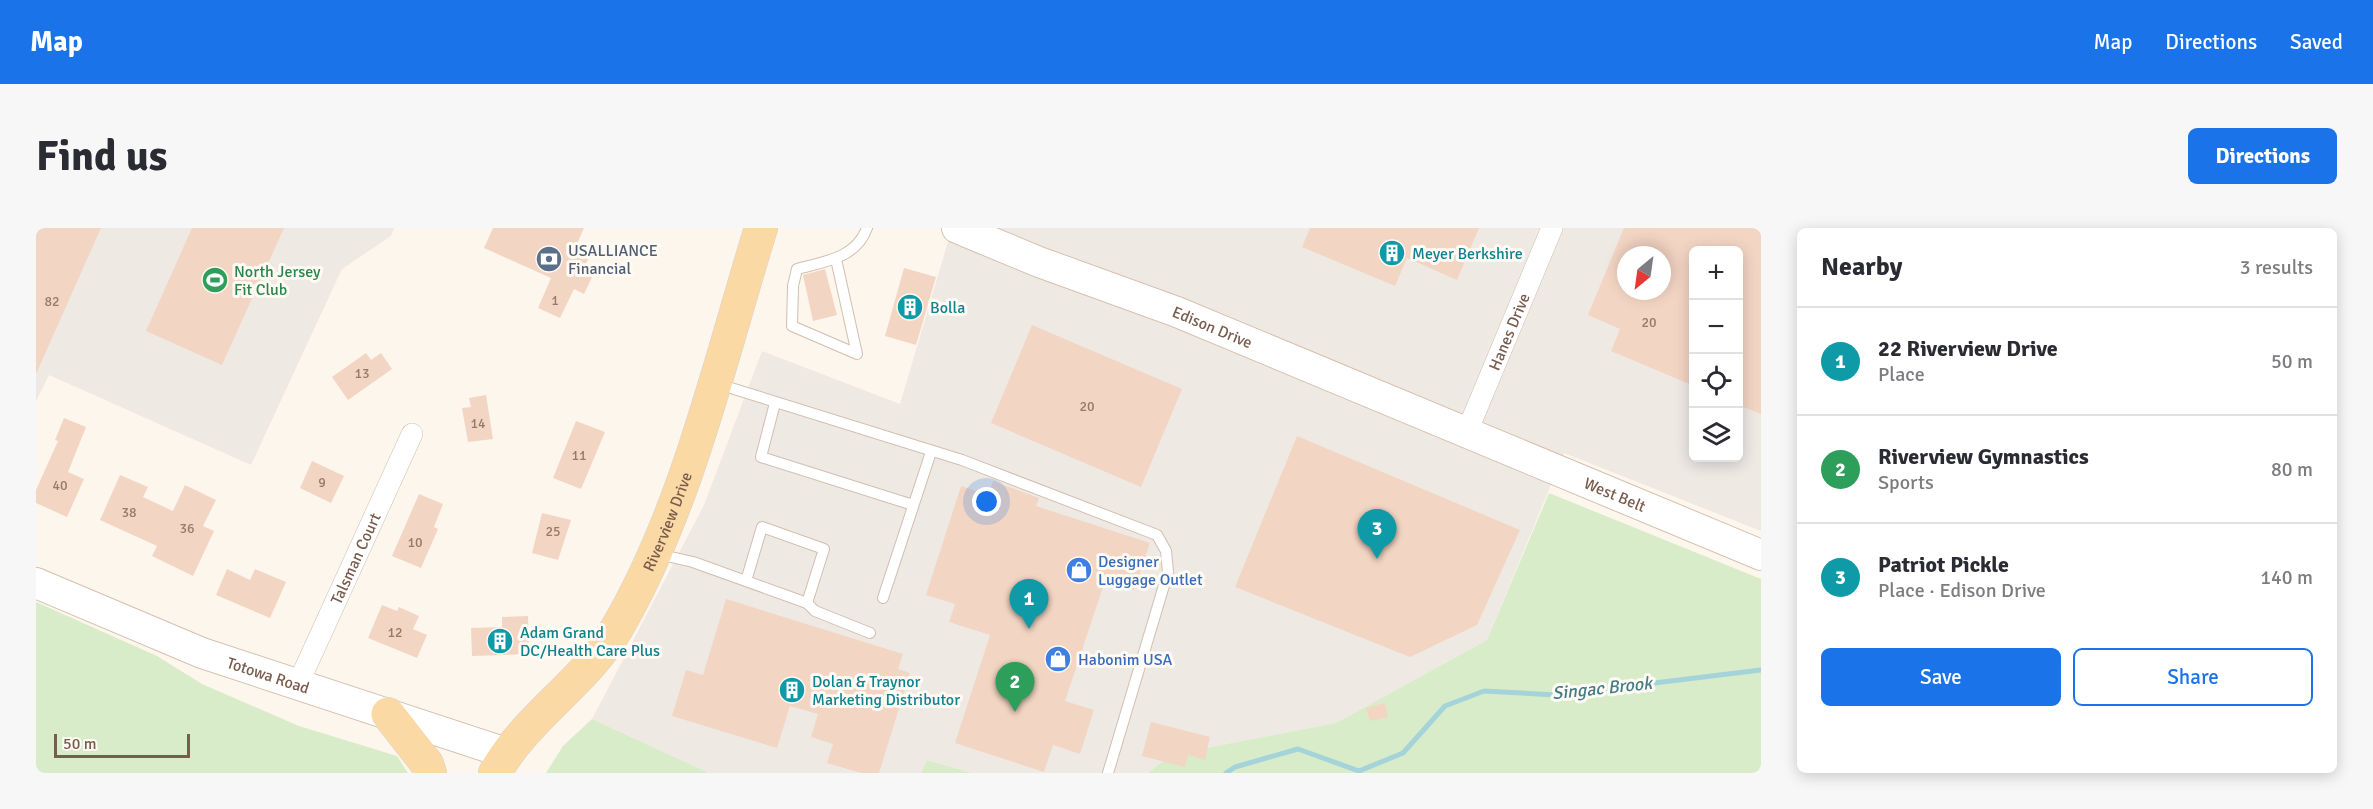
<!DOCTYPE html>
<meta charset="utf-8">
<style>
:root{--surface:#fff;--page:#f7f7f7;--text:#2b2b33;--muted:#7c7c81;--line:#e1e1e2;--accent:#1a73e8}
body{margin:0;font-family:Signika,sans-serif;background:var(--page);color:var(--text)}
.controls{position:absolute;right:18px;top:18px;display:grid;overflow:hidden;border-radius:9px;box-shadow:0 3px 15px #0003}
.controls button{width:54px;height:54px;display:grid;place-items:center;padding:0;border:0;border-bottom:2px solid var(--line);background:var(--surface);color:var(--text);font:30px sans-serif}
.compass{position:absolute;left:1581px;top:18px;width:54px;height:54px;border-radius:50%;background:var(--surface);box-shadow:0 3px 15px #0003;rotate:209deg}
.scale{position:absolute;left:18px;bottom:15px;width:136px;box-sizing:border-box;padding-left:6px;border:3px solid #7a5c4d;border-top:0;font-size:16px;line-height:21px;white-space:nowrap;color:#7a5c4d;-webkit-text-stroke:4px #fffaf3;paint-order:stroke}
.you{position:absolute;left:951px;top:274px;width:21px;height:21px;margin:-15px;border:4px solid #fff;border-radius:50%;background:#1a73e8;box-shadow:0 0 0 9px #1a73e833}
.badge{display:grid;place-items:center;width:39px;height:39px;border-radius:50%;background:var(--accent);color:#fff;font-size:20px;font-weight:700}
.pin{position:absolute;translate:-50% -50px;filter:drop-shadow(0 2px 3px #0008)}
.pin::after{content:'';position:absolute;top:32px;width:21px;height:18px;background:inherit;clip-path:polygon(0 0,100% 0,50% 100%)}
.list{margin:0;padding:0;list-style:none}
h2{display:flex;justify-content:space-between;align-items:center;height:78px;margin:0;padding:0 24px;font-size:26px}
h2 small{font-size:20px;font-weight:400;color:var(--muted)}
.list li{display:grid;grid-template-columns:39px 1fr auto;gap:18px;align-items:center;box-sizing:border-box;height:108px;padding:0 24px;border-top:2px solid var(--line)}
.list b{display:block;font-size:22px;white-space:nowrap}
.list p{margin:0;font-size:20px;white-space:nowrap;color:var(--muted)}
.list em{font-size:20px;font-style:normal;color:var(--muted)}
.actions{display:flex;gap:12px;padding:18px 24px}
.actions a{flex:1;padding:14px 0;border:2px solid var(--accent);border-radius:9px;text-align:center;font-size:21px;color:var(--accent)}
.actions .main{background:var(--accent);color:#fff}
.icon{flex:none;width:33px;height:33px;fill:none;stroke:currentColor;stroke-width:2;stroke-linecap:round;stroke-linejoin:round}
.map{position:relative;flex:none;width:1725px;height:545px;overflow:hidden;border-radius:9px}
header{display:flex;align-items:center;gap:36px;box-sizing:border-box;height:84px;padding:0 30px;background:var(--accent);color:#fff}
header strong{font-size:28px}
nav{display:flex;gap:33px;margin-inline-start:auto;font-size:21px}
.intro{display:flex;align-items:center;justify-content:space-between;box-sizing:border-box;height:144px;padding:0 36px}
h1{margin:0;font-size:42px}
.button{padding:15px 27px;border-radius:9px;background:var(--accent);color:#fff;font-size:21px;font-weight:700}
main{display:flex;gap:36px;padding:0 36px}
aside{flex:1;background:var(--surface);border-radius:9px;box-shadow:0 3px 15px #0003}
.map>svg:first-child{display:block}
.industrial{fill:#efe9e4;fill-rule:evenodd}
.green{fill:#d8ecc9}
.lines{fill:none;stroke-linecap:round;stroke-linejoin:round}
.stream{stroke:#a5d3da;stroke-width:5}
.building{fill:#f3d5c3;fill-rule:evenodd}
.lane-casing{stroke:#d1beb0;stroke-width:12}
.street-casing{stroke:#d1beb0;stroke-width:22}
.secondary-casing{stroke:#d6c0b0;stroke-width:32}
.primary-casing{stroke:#dad1cd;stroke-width:34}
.lane{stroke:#fff;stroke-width:10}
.street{stroke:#fff;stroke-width:21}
.secondary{stroke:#fff;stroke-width:30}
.primary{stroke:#fbd9a5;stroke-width:33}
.labels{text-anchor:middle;stroke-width:6;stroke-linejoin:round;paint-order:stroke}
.number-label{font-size:14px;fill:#987a6a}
.service-label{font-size:16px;fill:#4e5e75;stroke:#fffaf3;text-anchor:start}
.culture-label{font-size:16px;fill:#0d838f;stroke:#fffaf3;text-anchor:start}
.leisure-label{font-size:16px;fill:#27864d;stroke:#fffaf3;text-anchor:start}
.street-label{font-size:16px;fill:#7a5c4d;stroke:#fffaf3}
.shop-label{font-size:16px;fill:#366cbe;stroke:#fffaf3;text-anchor:start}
.water-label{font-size:18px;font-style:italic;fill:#437c86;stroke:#fffaf3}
</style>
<header>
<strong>Map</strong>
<nav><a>Map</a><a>Directions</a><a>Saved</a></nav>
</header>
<div class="intro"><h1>Find us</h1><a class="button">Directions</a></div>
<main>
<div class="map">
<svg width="1725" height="545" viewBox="0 0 1725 545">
<rect width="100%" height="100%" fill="#fdf6ec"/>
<g class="industrial">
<polygon points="0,0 358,0 355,8 306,41 215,237 13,147 0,173"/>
<path d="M916,0H1725V303L1528,225L1451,412L1300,495L1134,527L1112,545H936L891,532L885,545H673L556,491L668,277L726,123L864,176ZM1658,22H1702V230H1658ZM1590,27H1626V63H1590Z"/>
</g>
<g class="green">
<polygon points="1513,265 1725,351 1725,545 1112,545 1134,527 1300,495 1451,412"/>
<polygon points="0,374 121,428 166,456 263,498 361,528 372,545 0,545"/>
<polygon points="556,491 673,545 510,545 527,518"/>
<polygon points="891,532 936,545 885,545"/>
</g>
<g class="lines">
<polyline class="stream" points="1190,545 1199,539 1262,521 1323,543 1367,525 1409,478 1448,463 1520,467 1725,442"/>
</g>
<g class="building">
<polygon points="0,0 65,0 0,146"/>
<polygon points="156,0 248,0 186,137 110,103"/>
<polygon points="457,0 548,0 540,18 555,25 549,38 559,43 548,66 538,61 524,90 502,80 515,50 448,20"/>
<polygon points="1274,0 1443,0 1421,52 1371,30 1359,58 1266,19"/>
<path d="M1588,0H1725V186L1702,177V22H1658V158L1575,123L1584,101L1552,87ZM1590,27H1626V63H1590Z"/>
<polygon points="868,40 900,49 880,117 849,108"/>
<polygon points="789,41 801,87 777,93 767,47"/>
<polygon points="996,97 1146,161 1105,259 955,195"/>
<polygon points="330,125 335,132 345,125 356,141 312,172 296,149"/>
<polygon points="450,167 457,211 432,214 426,180 435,179 433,170"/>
<polygon points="28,190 50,199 32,244 48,251 31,289 0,275 0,262 22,213 19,212"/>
<polygon points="540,193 569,204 545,261 517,250"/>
<polygon points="1261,208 1484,302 1441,397 1374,429 1199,359"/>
<polygon points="276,233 308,248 295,275 264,260"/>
<polygon points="84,247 112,259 107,269 137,283 149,257 180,272 167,298 178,303 157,348 116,328 121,318 64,292"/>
<polygon points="957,253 1003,270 1000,278 1114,315 1098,362 1069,353 1029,473 1058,482 1044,526 1017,517 1008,544 919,515 954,407 913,394 919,376 890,367 925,258 953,267"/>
<polygon points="383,266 407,276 398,299 402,301 385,340 356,328"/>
<polygon points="506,285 535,292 522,332 496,325"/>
<polygon points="191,341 214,352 219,341 250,354 234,390 180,367"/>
<polygon points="690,371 867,426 862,441 874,445 843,545 825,545 791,535 797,516 775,509 782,486 754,478 741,520 636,488 650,442 667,447"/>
<polygon points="346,377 361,383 363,379 383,388 377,401 391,407 381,430 332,410"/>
<polygon points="492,388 493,426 436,428 435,400 466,399 466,389"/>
<polygon points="1349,475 1352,489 1334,493 1330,480"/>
<polygon points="1115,494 1174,509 1169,532 1152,527 1149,539 1106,528"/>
</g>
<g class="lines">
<defs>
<g id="lane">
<path d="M800,31L821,126L756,98L757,58L761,41C790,33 820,30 831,0"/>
<polyline points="682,156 926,232 1121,307 1130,323 1132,344 1072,545"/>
<polyline points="739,175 725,229 877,277"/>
<polyline points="622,326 657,334 771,375 788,321 726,299 710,353"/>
<polyline points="847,370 895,224"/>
<polyline points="771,375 779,383 834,405"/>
</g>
<g id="street">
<path id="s1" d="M1430,206L1516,0"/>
<path id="s2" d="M262,456L376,206"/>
</g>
<g id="secondary">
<path id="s3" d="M921,0L1003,34L1141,84L1725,327"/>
<path id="s4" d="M0,355L166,425L470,525"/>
</g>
<g id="primary">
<polyline points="352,486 391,536 394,545"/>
<path id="s5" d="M459,545C490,489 548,456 581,400C651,280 684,132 725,0"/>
</g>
</defs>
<use href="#lane" class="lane-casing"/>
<use href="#street" class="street-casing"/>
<use href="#secondary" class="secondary-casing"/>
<use href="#primary" class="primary-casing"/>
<use href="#lane" class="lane"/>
<use href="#street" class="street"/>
<use href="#secondary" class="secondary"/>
<use href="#primary" class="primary"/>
</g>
<defs>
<symbol id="building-disc" viewBox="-11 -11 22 22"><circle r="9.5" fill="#0f9aa8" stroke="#fffaf3"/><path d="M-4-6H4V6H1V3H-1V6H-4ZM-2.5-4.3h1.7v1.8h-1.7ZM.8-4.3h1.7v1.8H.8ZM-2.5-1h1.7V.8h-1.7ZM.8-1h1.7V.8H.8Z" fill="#fff"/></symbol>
<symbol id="bank-disc" viewBox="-11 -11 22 22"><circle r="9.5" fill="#5c6f8a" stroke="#fffaf3"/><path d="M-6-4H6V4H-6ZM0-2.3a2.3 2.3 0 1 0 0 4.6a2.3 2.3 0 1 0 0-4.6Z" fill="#fff"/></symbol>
<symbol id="stadium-disc" viewBox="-11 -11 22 22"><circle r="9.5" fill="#2e9e5b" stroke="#fffaf3"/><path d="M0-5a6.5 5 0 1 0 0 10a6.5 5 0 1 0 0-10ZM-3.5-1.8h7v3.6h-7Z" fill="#fff"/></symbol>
<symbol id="shop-disc" viewBox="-11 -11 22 22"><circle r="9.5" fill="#3f7fe0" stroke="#fffaf3"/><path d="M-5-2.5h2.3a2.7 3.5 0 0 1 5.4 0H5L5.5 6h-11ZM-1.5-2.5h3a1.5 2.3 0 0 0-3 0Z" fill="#fff"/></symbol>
</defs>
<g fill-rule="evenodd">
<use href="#building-disc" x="1341" y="10" width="30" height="30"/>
<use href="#bank-disc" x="498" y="16" width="30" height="30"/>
<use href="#stadium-disc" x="164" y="37" width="30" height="30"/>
<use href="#building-disc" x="859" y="64" width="30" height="30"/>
<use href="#shop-disc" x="1028" y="327" width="30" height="30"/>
<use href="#building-disc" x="449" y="398" width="30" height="30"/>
<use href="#shop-disc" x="1007" y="416" width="30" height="30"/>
<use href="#building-disc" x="741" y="447" width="30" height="30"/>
</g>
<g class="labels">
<g class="number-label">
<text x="519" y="77">1</text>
<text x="16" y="78">82</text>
<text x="1613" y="99">20</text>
<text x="326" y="150">13</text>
<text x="1051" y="183">20</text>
<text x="442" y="200">14</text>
<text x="543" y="232">11</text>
<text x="286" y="259">9</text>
<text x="24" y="262">40</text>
<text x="93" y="289">38</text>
<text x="151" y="305">36</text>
<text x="517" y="308">25</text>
<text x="379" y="319">10</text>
<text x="359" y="409">12</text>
</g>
<g class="service-label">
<text x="532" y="28">USALLIANCE<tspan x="532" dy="18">Financial</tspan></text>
</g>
<g class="culture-label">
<text x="1376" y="31">Meyer Berkshire</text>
<text x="894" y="85">Bolla</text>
<text x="484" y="410">Adam Grand<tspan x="484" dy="18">DC/Health Care Plus</tspan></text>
<text x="776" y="459">Dolan &amp; Traynor<tspan x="776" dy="18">Marketing Distributor</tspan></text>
</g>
<g class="leisure-label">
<text x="198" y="49">North Jersey<tspan x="198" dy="18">Fit Club</tspan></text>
</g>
<g class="street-label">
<text dy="6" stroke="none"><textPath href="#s3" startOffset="274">Edison Drive</textPath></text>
<text dy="6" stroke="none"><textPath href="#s1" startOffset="111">Hanes Drive</textPath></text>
<text dy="6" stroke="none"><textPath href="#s3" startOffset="710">West Belt</textPath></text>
<text dy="6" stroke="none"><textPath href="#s5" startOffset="308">Riverview Drive</textPath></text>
<text dy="6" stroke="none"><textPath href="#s2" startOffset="138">Talsman Court</textPath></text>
<text dy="6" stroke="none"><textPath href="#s4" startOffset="250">Totowa Road</textPath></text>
</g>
<g class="shop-label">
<text x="1062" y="339">Designer<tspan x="1062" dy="18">Luggage Outlet</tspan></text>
<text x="1042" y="437">Habonim USA</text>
</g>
<g class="water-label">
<text transform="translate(1566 460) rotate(-6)" y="6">Singac Brook</text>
</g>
</g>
</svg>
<div class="controls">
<button>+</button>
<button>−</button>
<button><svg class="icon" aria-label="locate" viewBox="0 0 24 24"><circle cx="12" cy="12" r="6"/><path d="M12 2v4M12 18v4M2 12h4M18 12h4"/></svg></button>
<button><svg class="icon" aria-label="layers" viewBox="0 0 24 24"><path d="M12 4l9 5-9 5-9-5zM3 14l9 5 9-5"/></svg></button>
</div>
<svg class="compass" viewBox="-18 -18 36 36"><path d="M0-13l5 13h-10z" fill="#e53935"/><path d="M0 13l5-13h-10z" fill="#7c7c81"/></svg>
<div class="scale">50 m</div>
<div class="you"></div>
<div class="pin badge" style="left:993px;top:401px;background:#0f9aa8">1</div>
<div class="pin badge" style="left:979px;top:484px;background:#2e9e5b">2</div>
<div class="pin badge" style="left:1341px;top:331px;background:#0f9aa8">3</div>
</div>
<aside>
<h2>Nearby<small>3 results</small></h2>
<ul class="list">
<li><span class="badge" style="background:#0f9aa8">1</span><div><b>22 Riverview Drive</b><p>Place</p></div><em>50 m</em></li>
<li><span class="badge" style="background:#2e9e5b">2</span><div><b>Riverview Gymnastics</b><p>Sports</p></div><em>80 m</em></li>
<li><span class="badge" style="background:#0f9aa8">3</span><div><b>Patriot Pickle</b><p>Place · Edison Drive</p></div><em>140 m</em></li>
</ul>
<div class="actions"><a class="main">Save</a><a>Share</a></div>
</aside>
</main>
